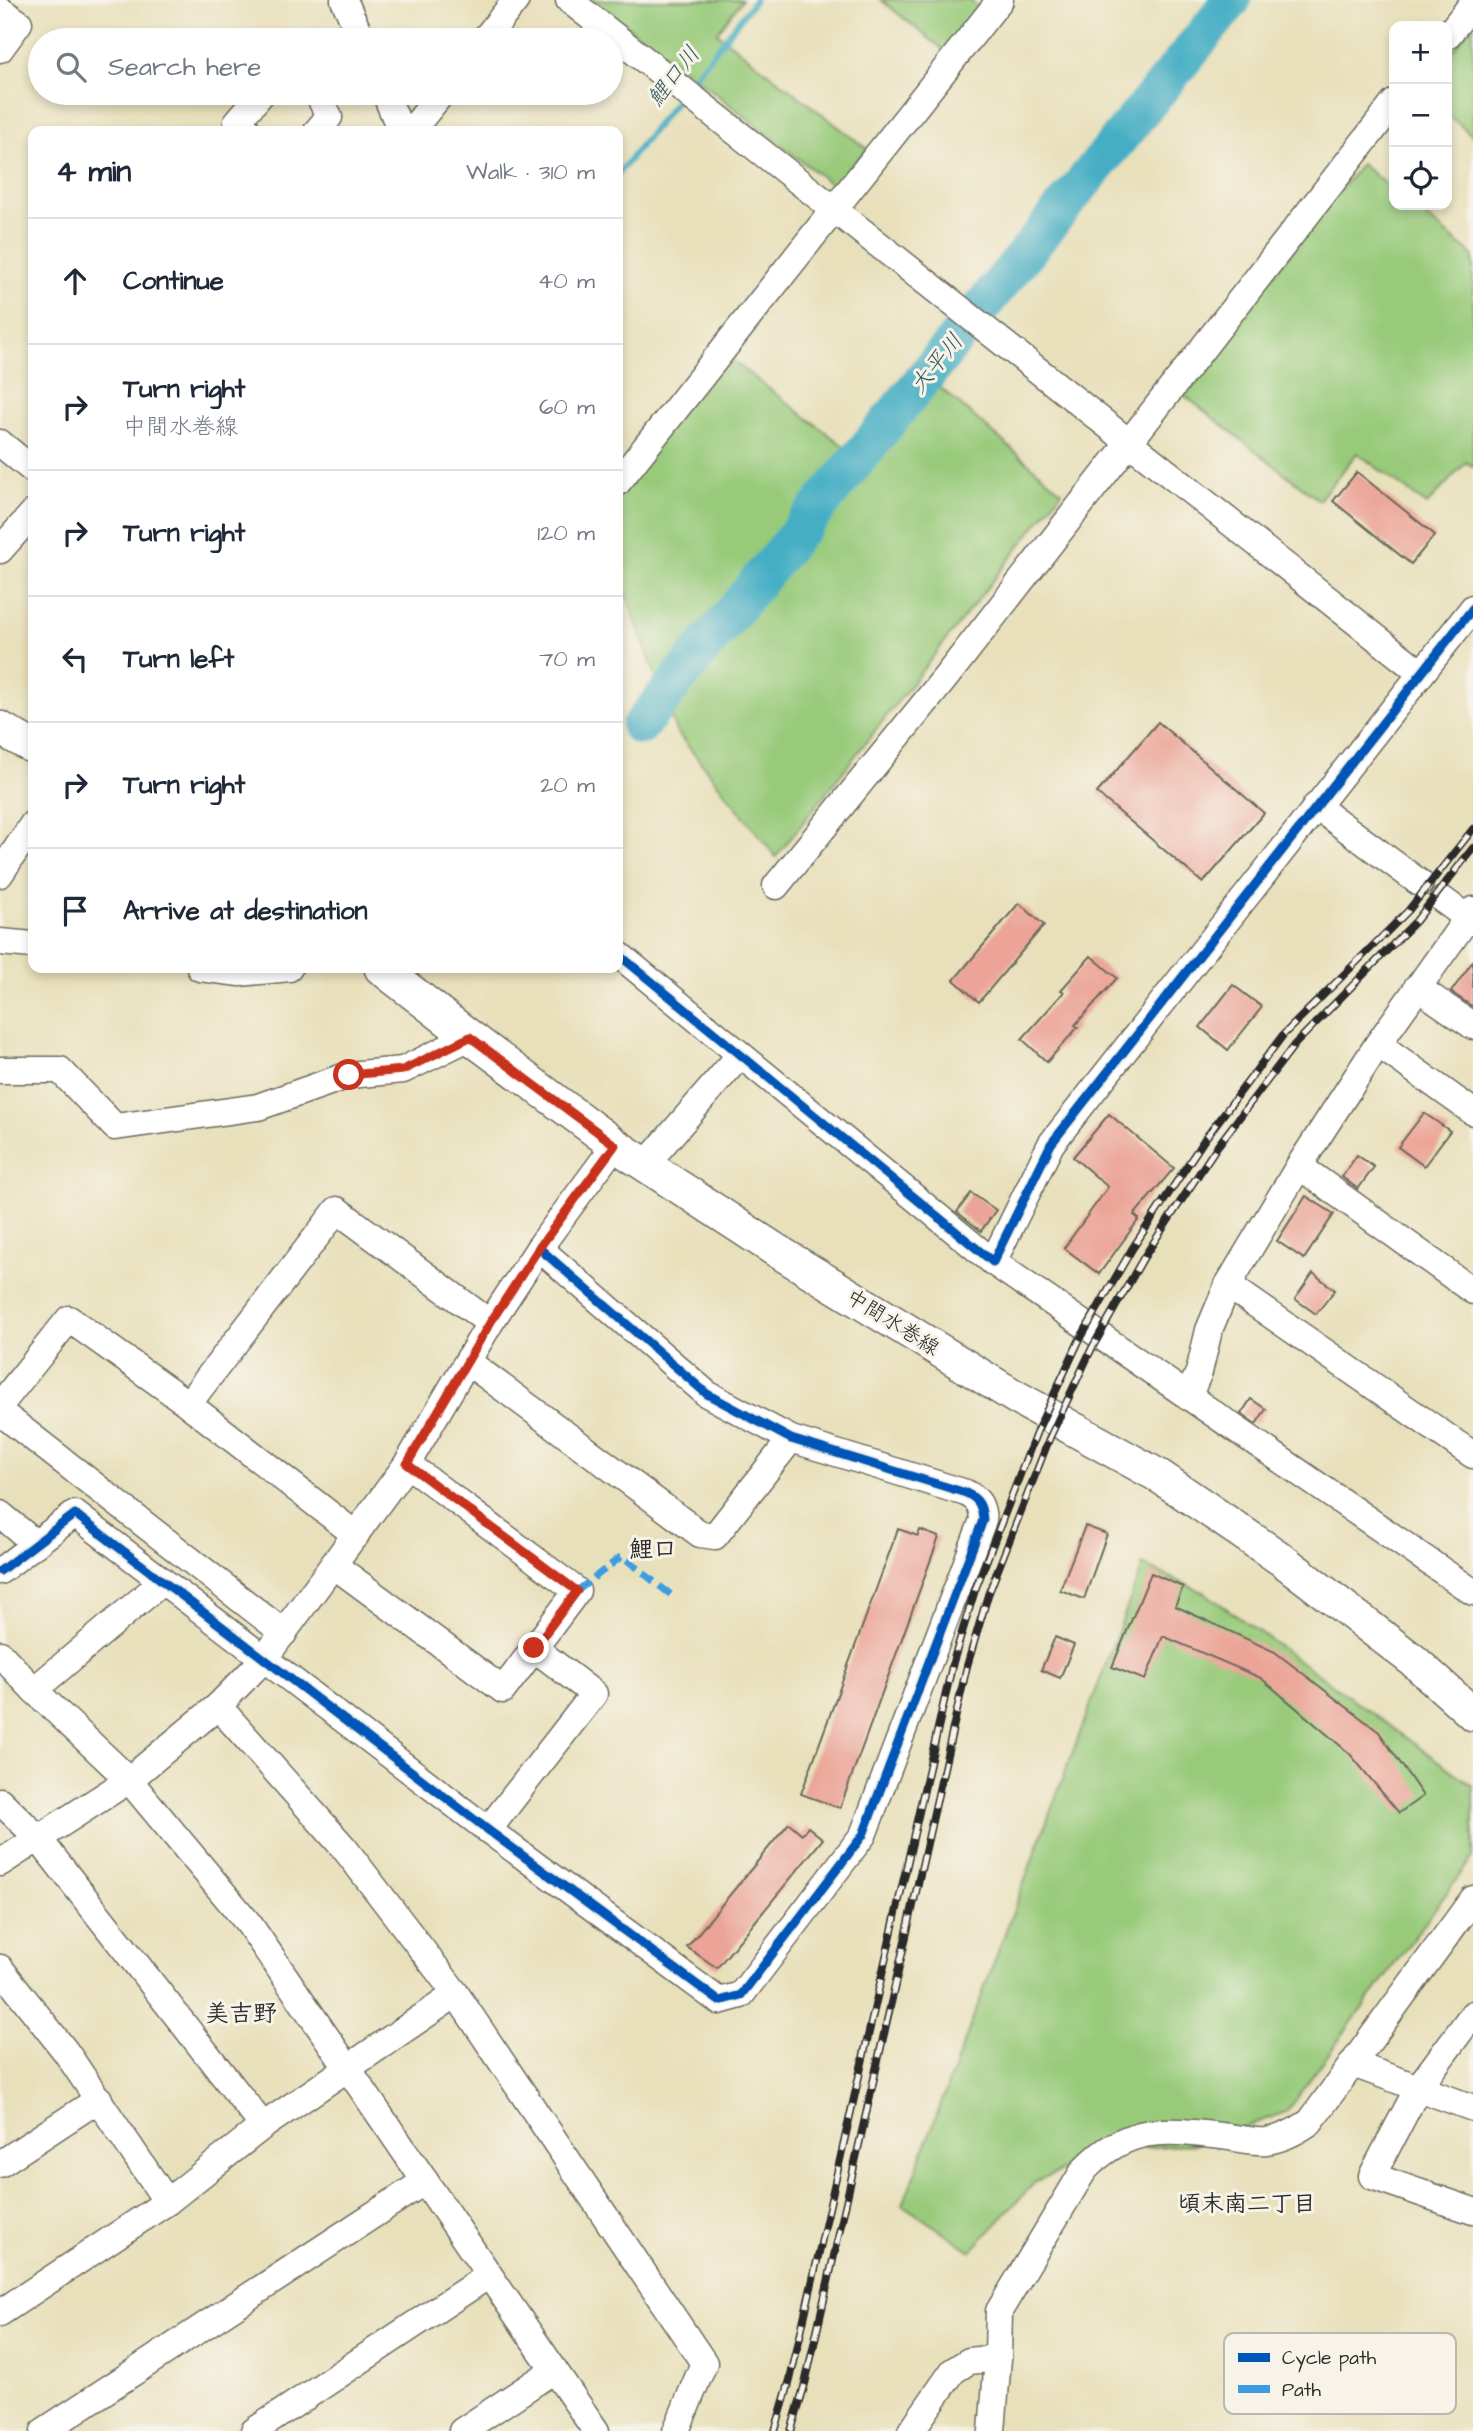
<!DOCTYPE html>
<meta charset="utf-8">
<style>
:root{--surface:#fff;--page:#f6f6f7;--text:#1f2937;--muted:#747a83;--line:#e0e1e3}
body{margin:0;font-family:"Architects Daughter","Klee One",sans-serif;background:var(--page);color:var(--text)}
.controls{position:absolute;right:21px;top:21px;display:grid;overflow:hidden;border-radius:14px;box-shadow:0 4px 10px #0003}
.controls button{width:63px;height:63px;display:grid;place-items:center;padding:0;border:0;border-bottom:2px solid var(--line);background:var(--surface);color:var(--text);font:35px sans-serif}
.stop{position:absolute;width:21px;height:21px;margin:-16px;border:5px solid #c8321e;border-radius:50%;background:#fff}
.stop.end{background:#c8321e;border-color:#fff;box-shadow:0 2px 7px #0008}
.list{margin:0;padding:0;list-style:none}
h2{display:flex;justify-content:space-between;align-items:center;height:91px;margin:0;padding:0 28px;font-size:30px}
h2 small{font-size:23px;font-weight:400;color:var(--muted)}
.list li{display:grid;grid-template-columns:46px 1fr auto;gap:21px;align-items:center;box-sizing:border-box;height:126px;padding:0 28px;border-top:2px solid var(--line)}
.list b{display:block;font-size:26px;white-space:nowrap}
.list p{margin:0;font-size:23px;white-space:nowrap;color:var(--muted)}
.list em{font-size:23px;font-style:normal;color:var(--muted)}
.icon{flex:none;width:38px;height:38px;fill:none;stroke:currentColor;stroke-width:2;stroke-linecap:round;stroke-linejoin:round}
.map{position:relative;flex:none;width:1473px;height:2431px;overflow:hidden}
.search{position:absolute;background:var(--surface);box-shadow:0 4px 10px #0003;left:28px;top:28px;width:595px;height:77px;display:flex;align-items:center;gap:18px;box-sizing:border-box;padding:0 24px;border-radius:38px;color:var(--muted);font-size:26px}
.panel{position:absolute;background:var(--surface);box-shadow:0 4px 10px #0003;left:28px;top:126px;width:595px;height:847px;border-radius:14px}
.map>svg:first-child{display:block}
.green{fill:#98ca7a;stroke:#627a52;stroke-width:2}
.lines{fill:none;stroke-linecap:round;stroke-linejoin:round}
.stream{stroke:#45aec4;stroke-width:6}
.river{stroke:#45aec4;stroke-width:38}
.building{fill:#eba497}
.minor-casing{stroke:#6d6a5d;stroke-width:29}
.major-casing{stroke:#6d6a5d;stroke-width:36}
.minor{stroke:#fff;stroke-width:26}
.major{stroke:#fff;stroke-width:33}
.rail-casing{stroke:#2b2b2b;stroke-width:8}
.rail{stroke:#f7f3e8;stroke-width:5;stroke-dasharray:16;stroke-linecap:butt}
.quiet{stroke:#3d9ce1;stroke-width:7;stroke-dasharray:14 7;stroke-linecap:butt}
.cycleway-casing{stroke:#f7f3e8;stroke-width:13}
.cycleway{stroke:#0057b8;stroke-width:9}
.route{stroke:#c8321e;stroke-width:9}
.labels{text-anchor:middle;stroke-width:6;stroke-linejoin:round;paint-order:stroke}
.street-label{font-size:21px;fill:#2b2b2b;stroke:#f7f3e8}
.water-label{font-size:23px;font-style:italic;fill:#345961;stroke:#f7f3e8}
.neighbourhood-label{font-size:23px;font-weight:bold;fill:#2b2b2b;stroke:#f7f3e8}
.quarter-label{font-size:24px;font-weight:bold;fill:#2b2b2b;stroke:#f7f3e8}
.key{fill:#f7f3e8;stroke:#bab7af;stroke-width:2}
.key-label{font-size:19px;fill:#2b2b2b}
</style>
<div class="map">
<svg width="1473" height="2431" viewBox="0 0 1473 2431">
<rect width="100%" height="100%" fill="#f7f3e8"/>
<filter id="ink" filterUnits="userSpaceOnUse"><feTurbulence type="fractalNoise" baseFrequency=".0143" numOctaves="2"/><feDisplacementMap in="SourceGraphic" scale="14" xChannelSelector="R" yChannelSelector="G"/><feConvolveMatrix kernelMatrix="1 2 1 2 8 2 1 2 1" color-interpolation-filters="sRGB"/></filter>
<filter id="wash" filterUnits="userSpaceOnUse"><feTurbulence type="fractalNoise" baseFrequency=".00686" numOctaves="4" result="noise"/><feDisplacementMap in="SourceGraphic" scale="28" xChannelSelector="R" yChannelSelector="G"/><feGaussianBlur stdDeviation="1.57" result="paint"/><feColorMatrix in="noise" values="0 0 0 0 0 0 0 0 0 0 0 0 0 0 0 0 0 1.4 0 .05"/><feComposite in="paint" operator="in"/></filter>
<g filter="url(#wash)">
<rect width="100%" height="100%" fill="#e8e0bb"/>
<g class="green">
<polygon points="592,0 742,0 717,33 867,149 833,186 677,63"/>
<polygon points="881,0 969,0 980,8 945,51"/>
<polygon points="1473,25 1473,136 1447,114 1447,57"/>
<polygon points="1361,164 1394,191 1394,205 1411,205 1473,255 1473,467 1466,462 1427,505 1357,453 1319,500 1180,392"/>
<polygon points="725,355 870,466 937,385 1062,492 776,857 676,731 618,572 618,487"/>
<polygon points="1143,1565 1205,1593 1473,1786 1473,1857 1286,2112 1196,2144 1112,2150 1036,2181 971,2251 903,2205"/>
</g>
<g class="lines">
<g class="stream">
<polyline points="689,84 755,0"/>
<polyline points="618,174 680,96"/>
</g>
<polyline class="river" points="640,726 1232,0"/>
</g>
<g id="blocks">
<g class="building">
<polygon points="1357,472 1435,535 1411,564 1333,501"/>
<polygon points="1158,722 1264,813 1203,883 1097,793"/>
<polygon points="1019,903 1044,925 979,1002 954,980"/>
<polygon points="1091,956 1117,978 1075,1025 1078,1027 1047,1062 1022,1039 1064,992 1061,990"/>
<polygon points="1473,961 1473,1007 1451,992"/>
<polygon points="1233,985 1262,1007 1228,1050 1200,1027"/>
<polygon points="1424,1113 1450,1131 1424,1166 1398,1147"/>
<polygon points="1109,1114 1174,1168 1134,1215 1139,1219 1099,1274 1064,1248 1108,1187 1073,1157"/>
<polygon points="1357,1155 1374,1167 1358,1189 1342,1177"/>
<polygon points="971,1193 996,1210 981,1231 957,1212"/>
<polygon points="1306,1196 1334,1214 1304,1259 1277,1241"/>
<polygon points="1313,1273 1335,1290 1316,1314 1295,1299"/>
<polygon points="1251,1399 1266,1409 1256,1424 1241,1414"/>
<polygon points="1085,1526 1107,1534 1084,1599 1060,1590"/>
<polygon points="898,1529 918,1536 920,1530 939,1537 840,1808 801,1794"/>
<polygon points="1151,1573 1183,1587 1175,1606 1275,1652 1379,1732 1423,1796 1399,1813 1350,1754 1261,1678 1163,1636 1145,1680 1112,1667"/>
<polygon points="1055,1637 1074,1645 1060,1678 1041,1670"/>
<polygon points="789,1823 802,1834 808,1827 823,1839 717,1968 687,1947"/>
</g>
</g>
</g>
<g filter="url(#ink)">
<use href="#blocks" fill-opacity="0" stroke="#6d6a5d" stroke-width="2"/>
<g class="lines">
<defs>
<g id="minor">
<polyline points="344,0 362,40"/>
<polyline points="569,0 1421,673"/>
<polyline points="0,10 19,23 0,49"/>
<polyline points="1447,36 1473,3"/>
<polyline points="484,40 516,0"/>
<polyline points="385,93 401,131"/>
<polyline points="248,131 237,122 262,93"/>
<polyline points="317,131 329,117 318,93"/>
<polyline points="411,131 442,93"/>
<polyline points="0,443 33,470"/>
<polyline points="618,482 1000,0"/>
<polyline points="0,550 33,513"/>
<polyline points="1316,806 1420,883"/>
<polyline points="0,874 33,824"/>
<polyline points="776,886 946,677 1394,103"/>
<polyline points="1443,900 1473,922"/>
<polyline points="0,942 33,945"/>
<polyline points="618,954 993,1262 1051,1144 1473,608"/>
<polyline points="200,968 240,973 289,968"/>
<polyline points="1417,987 1473,1026"/>
<polyline points="1378,1044 1473,1112"/>
<polyline points="0,1070 60,1070 115,1127 258,1107 349,1075 403,1070 470,1037"/>
<polyline points="646,1164 740,1055"/>
<polyline points="1299,1166 1473,1291"/>
<polyline points="993,1262 1473,1592"/>
<polyline points="1228,1285 1473,1455"/>
<polyline points="468,1362 700,1534 715,1536 791,1439"/>
<polyline points="1188,1397 1199,1372 1209,1330 1228,1285 1299,1166 1378,1044 1473,910"/>
<polyline points="188,1404 356,1535"/>
<polyline points="0,1405 69,1319 188,1404 337,1210 490,1323"/>
<polyline points="0,1412 284,1633"/>
<polyline points="0,1514 36,1544"/>
<polyline points="335,1566 503,1690 577,1591 407,1464"/>
<path d="M0,1571L75,1514L488,1830L719,2001L741,1995L863,1835L983,1520C982,1506 979,1499 966,1493L791,1439L707,1394L539,1248"/>
<polyline points="0,1654 34,1690 129,1780 249,1924 596,2431"/>
<polyline points="34,1690 162,1582"/>
<polyline points="218,1706 345,1849 456,1994 704,2363 676,2431"/>
<polyline points="0,1801 38,1838 263,2126"/>
<polyline points="488,1830 594,1694 534,1648"/>
<polyline points="0,1863 129,1780 218,1706 264,1659 407,1464 490,1323 539,1248 615,1145"/>
<polyline points="0,1968 66,2052 167,2202"/>
<polyline points="1473,2014 1418,2088 1372,2176 1473,2211"/>
<polyline points="1353,2064 1473,2108"/>
<polyline points="0,2164 99,2099"/>
<polyline points="0,2313 167,2202 263,2126 456,1994"/>
<polyline points="44,2431 425,2181"/>
<polyline points="254,2431 489,2275"/>
<polyline points="462,2431 554,2370"/>
<polyline points="911,2431 953,2371 969,2361 998,2358"/>
<path d="M992,2431L998,2358L999,2311L1084,2170C1130,2122 1168,2130 1229,2137C1241,2139 1254,2142 1266,2141C1283,2139 1297,2131 1310,2122L1473,1899"/>
</g>
<g id="major">
<polyline points="0,728 33,747"/>
<polyline points="381,968 470,1037 615,1145 774,1249 1014,1396 1159,1476 1281,1559 1414,1661 1473,1714"/>
</g>
</defs>
<use href="#minor" class="minor-casing"/>
<use href="#major" class="major-casing"/>
<use href="#minor" class="minor"/>
<use href="#major" class="major"/>
<defs>
<g id="rail">
<polyline points="775,2431 790,2380 953,1662 975,1590 1037,1431 1079,1341 1132,1249 1204,1140 1283,1035 1408,911 1473,829"/>
<polyline points="791,2431 805,2384 967,1666 988,1595 1050,1437 1092,1348 1144,1257 1216,1148 1295,1044 1416,921 1473,848"/>
</g>
</defs>
<use href="#rail" class="rail-casing"/>
<use href="#rail" class="rail"/>
<polyline class="quiet" points="577,1591 622,1556 671,1595"/>
<defs>
<g id="cycleway">
<polyline points="618,954 993,1262 1051,1144 1473,608"/>
<path d="M0,1571L75,1514L488,1830L719,2001L741,1995L863,1835L983,1520C982,1506 979,1499 966,1493L791,1439L707,1394L539,1248"/>
</g>
</defs>
<use href="#cycleway" class="cycleway-casing"/>
<use href="#cycleway" class="cycleway"/>
</g>
</g>
<g class="lines" filter="url(#ink)">
<polyline class="route" points="349,1075 403,1070 470,1037 615,1145 539,1248 490,1323 407,1464 577,1591 534,1648"/>
</g>
<g class="labels">
<g class="street-label">
<text transform="translate(893 1322) rotate(32)" y="7">中間水巻線</text>
</g>
<g class="water-label">
<text transform="translate(673 76) rotate(-52)" y="8">鯉口川</text>
<text transform="translate(936 363) rotate(-51)" y="8">大平川</text>
</g>
<g class="neighbourhood-label">
<text x="1247" y="2211">頃末南二丁目</text>
</g>
<g class="quarter-label">
<text x="653" y="1557">鯉口</text>
<text x="241" y="2021">美吉野</text>
</g>
</g>
<rect x="1224" y="2333" width="232" height="81" rx="10" class="key"/>
<rect x="1238" y="2353" width="32" height="9" fill="#0057b8"/>
<rect x="1238" y="2385" width="32" height="8" fill="#3d9ce1"/>
<g class="key-label">
<text x="1282" y="2364">Cycle path</text>
<text x="1282" y="2396">Path</text>
</g>
</svg>
<div class="controls">
<button>+</button>
<button>−</button>
<button><svg class="icon" aria-label="locate" viewBox="0 0 24 24"><circle cx="12" cy="12" r="6"/><path d="M12 2v4M12 18v4M2 12h4M18 12h4"/></svg></button>
</div>
<div class="stop" style="left:349px;top:1075px"></div>
<div class="stop end" style="left:534px;top:1648px"></div>
<div class="search"><svg class="icon" aria-label="search" viewBox="0 0 24 24"><circle cx="10" cy="10" r="6"/><path d="M15 15l6 6"/></svg>Search here</div>
<section class="panel">
<h2>4 min<small>Walk · 310 m</small></h2>
<ul class="list">
<li><svg class="icon" aria-label="ahead" viewBox="0 0 24 24"><path d="M12 20V5M6 11l6-6 6 6"/></svg><div><b>Continue</b></div><em>40 m</em></li>
<li><svg class="icon" aria-label="right" viewBox="0 0 24 24"><path d="M7 20v-9h11M14 6l5 5-5 5"/></svg><div><b>Turn right</b><p>中間水巻線</p></div><em>60 m</em></li>
<li><svg class="icon" aria-label="right" viewBox="0 0 24 24"><path d="M7 20v-9h11M14 6l5 5-5 5"/></svg><div><b>Turn right</b></div><em>120 m</em></li>
<li><svg class="icon" aria-label="left" viewBox="0 0 24 24"><path d="M17 20v-9H6M10 6l-5 5 5 5"/></svg><div><b>Turn left</b></div><em>70 m</em></li>
<li><svg class="icon" aria-label="right" viewBox="0 0 24 24"><path d="M7 20v-9h11M14 6l5 5-5 5"/></svg><div><b>Turn right</b></div><em>20 m</em></li>
<li><svg class="icon" aria-label="arrive" viewBox="0 0 24 24"><path d="M6 21V4h12l-3 4 3 4H6"/></svg><div><b>Arrive at destination</b></div></li>
</ul>
</section>
</div>
